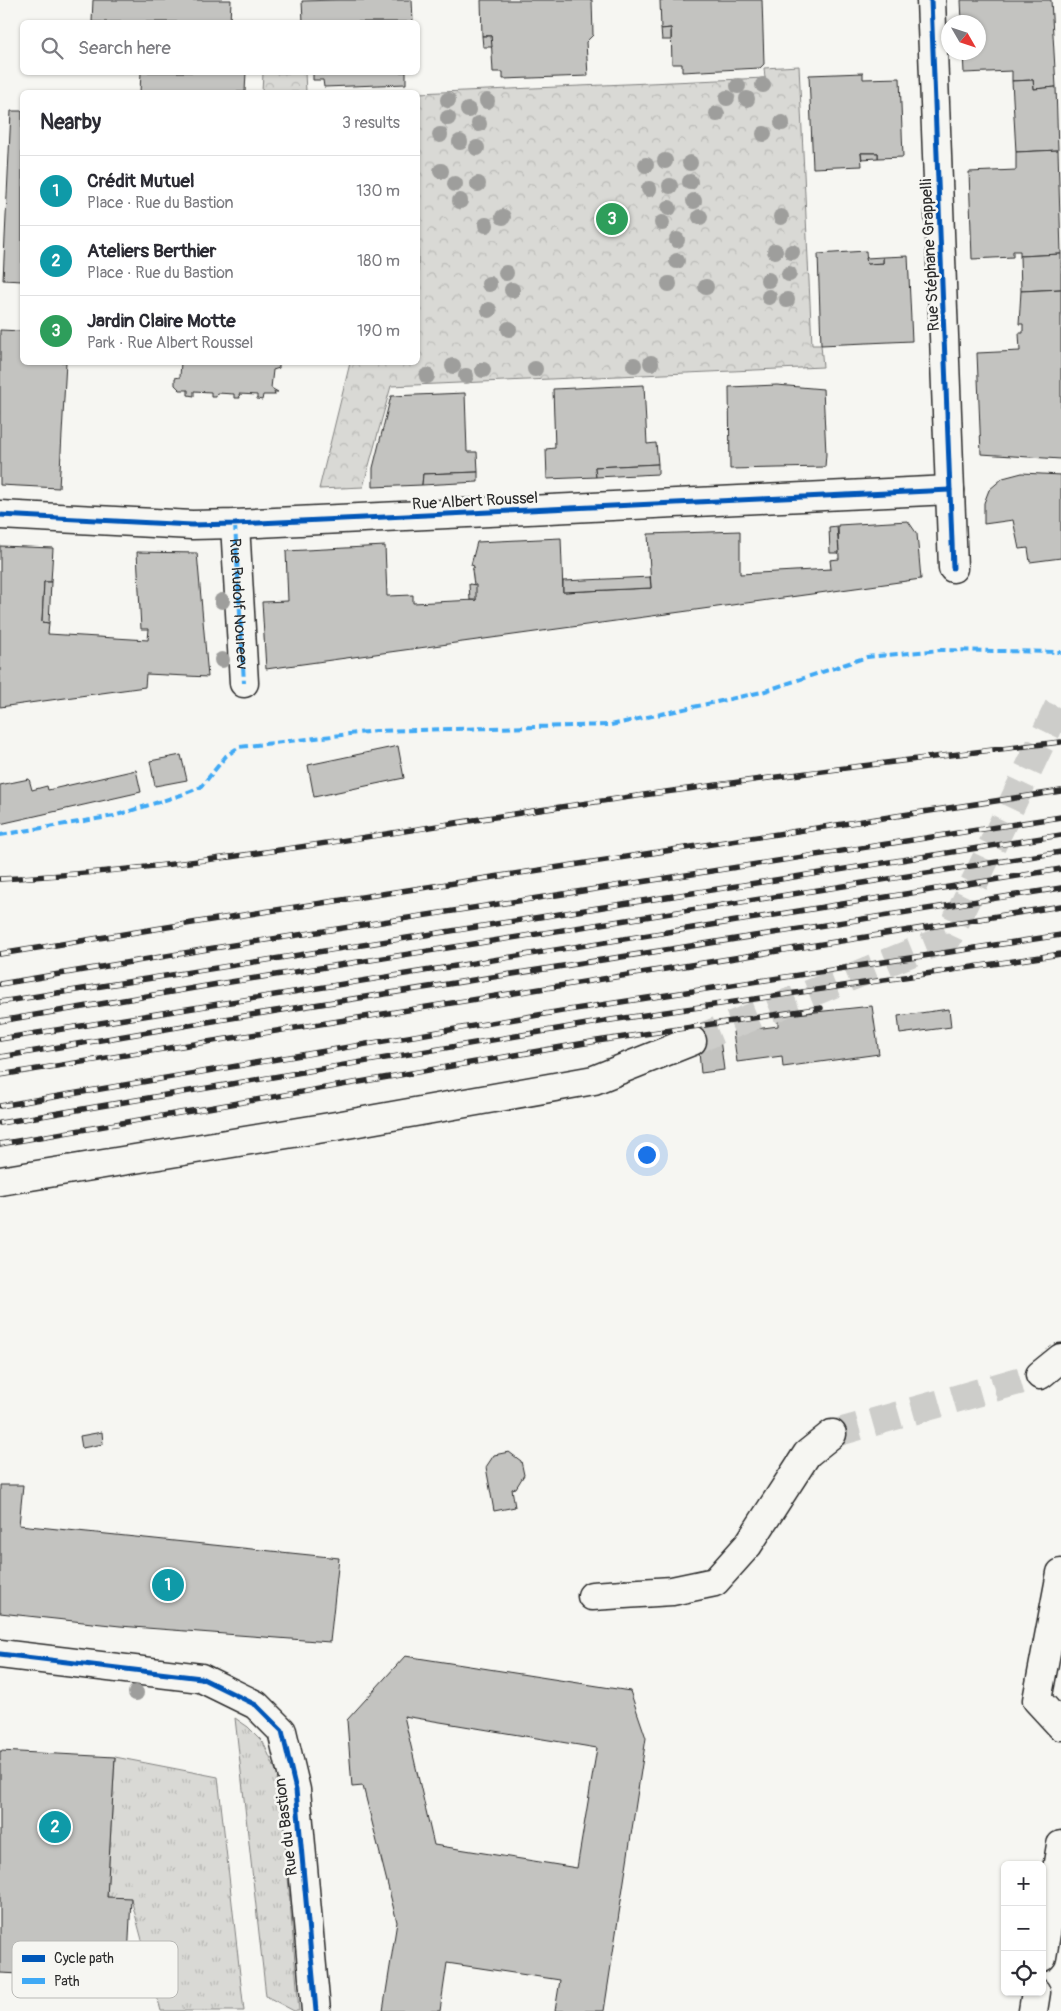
<!DOCTYPE html>
<meta charset="utf-8">
<style>
:root{--surface:#fff;--page:#f2f2f3;--text:#2b2b33;--muted:#7c7c81;--line:#e1e1e2;--accent:#111827}
body{margin:0;font-family:Pangolin,sans-serif;background:var(--page);color:var(--text)}
.controls{position:absolute;right:15px;bottom:15px;display:grid;overflow:hidden;border-radius:8px;box-shadow:0 1px 4px #0004}
.controls button{width:45px;height:45px;display:grid;place-items:center;padding:0;border:0;border-bottom:1px solid var(--line);background:var(--surface);color:var(--text);font:25px sans-serif}
.compass{position:absolute;left:941px;top:15px;width:45px;height:45px;border-radius:50%;background:var(--surface);box-shadow:0 1px 4px #0004;rotate:129deg}
.you{position:absolute;left:646px;top:1154px;width:18px;height:18px;margin:-12px;border:4px solid #fff;border-radius:50%;background:#1a73e8;box-shadow:0 0 0 8px #1a73e833}
.badge{display:grid;place-items:center;width:32px;height:32px;border-radius:50%;background:var(--accent);color:#fff;font-size:16px;font-weight:700}
.pin{position:absolute;translate:-50% -50%;border:2px solid #fff;box-shadow:0 1px 5px #0006}
.list{margin:0;padding:0;list-style:none}
h2{display:flex;justify-content:space-between;align-items:center;height:65px;margin:0;padding:0 20px;font-size:21px}
h2 small{font-size:16px;font-weight:400;color:var(--muted)}
.list li{display:grid;grid-template-columns:32px 1fr auto;gap:15px;align-items:center;box-sizing:border-box;height:70px;padding:0 20px;border-top:1px solid var(--line)}
.list b{display:block;font-size:19px;white-space:nowrap}
.list p{margin:0;font-size:16px;white-space:nowrap;color:var(--muted)}
.list em{font-size:16px;font-style:normal;color:var(--muted)}
.icon{flex:none;width:28px;height:28px;fill:none;stroke:currentColor;stroke-width:2;stroke-linecap:round;stroke-linejoin:round}
.map{position:relative;flex:none;width:1061px;height:2011px;overflow:hidden}
.search{position:absolute;background:var(--surface);box-shadow:0 1px 4px #0004;left:20px;top:20px;width:400px;height:55px;display:flex;align-items:center;gap:12px;box-sizing:border-box;padding:0 18px;border-radius:8px;color:var(--muted);font-size:19px}
.panel{position:absolute;background:var(--surface);box-shadow:0 1px 4px #0004;left:20px;top:90px;width:400px;height:275px;border-radius:8px}
.map>svg:first-child{display:block}
.grass{fill:url(#grass-tufts);stroke:#828280}
.forest{fill:url(#forest-crowns);stroke:#828280}
.building{fill:#c3c3c0;stroke:#2b2b2b;fill-rule:evenodd}
.lines{fill:none;stroke-linecap:round;stroke-linejoin:round}
.minor-tunnel{stroke:#cdcdca;stroke-width:28;stroke-dasharray:28 14;stroke-linecap:butt}
.minor-casing{stroke:#2b2b2b;stroke-width:31}
.minor{stroke:#f6f6f2;stroke-width:28}
.rail-casing{stroke:#2b2b2b;stroke-width:5.5}
.rail{stroke:#f6f6f2;stroke-width:4;stroke-dasharray:11;stroke-linecap:butt}
.quiet{stroke:#3fa9f5;stroke-width:4;stroke-dasharray:8 4;stroke-linecap:butt}
.cycleway-casing{stroke:#f6f6f2;stroke-width:8}
.cycleway{stroke:#0057b8;stroke-width:5}
.tree{fill:#9e9e9c}
.labels{text-anchor:middle;stroke-width:5;stroke-linejoin:round;paint-order:stroke}
.street-label{font-size:16px;fill:#2b2b2b;stroke:#f6f6f2}
.key{fill:#f6f6f2;stroke:#b9b9b6;stroke-width:1}
.key-label{font-size:14px;fill:#2b2b2b}
</style>
<div class="map">
<svg width="1061" height="2011" viewBox="0 0 1061 2011">
<defs>
<pattern id="grass-tufts" width="24" height="20" patternUnits="userSpaceOnUse" patternTransform="scale(1.25)"><rect width="24" height="20" fill="#d9d9d5"/><path d="M3 7l-1-3M5 7V3M7 7l1-3M15 17l-1-3M17 17v-4M19 17l1-3" fill="none" stroke="#babab7"/></pattern>
<pattern id="forest-crowns" width="20" height="18" patternUnits="userSpaceOnUse" patternTransform="scale(1.25)"><rect width="20" height="18" fill="#d9d9d5"/><path d="M2 6a3 3 0 1 1 6 0M12 15a3 3 0 1 1 6 0" fill="none" stroke="#babab7"/></pattern>
</defs>
<rect width="100%" height="100%" fill="#f6f6f2"/>
<filter id="ink" filterUnits="userSpaceOnUse"><feTurbulence type="fractalNoise" baseFrequency=".02" numOctaves="2"/><feDisplacementMap in="SourceGraphic" scale="10" xChannelSelector="R" yChannelSelector="G"/><feConvolveMatrix kernelMatrix="1 2 1 2 8 2 1 2 1" color-interpolation-filters="sRGB"/></filter>
<g filter="url(#ink)">
<g class="grass">
<polygon points="235,1718 248,1727 263,1742 280,1780 299,2011 294,2011 266,1996"/>
<polygon points="115,1757 218,1777 244,2011 161,2011 131,1899 107,1897"/>
</g>
<g class="forest">
<polygon points="799,66 812,345 821,345 823,367 391,386 363,487 319,489 350,363 418,362 418,93 765,78 764,68"/>
<polygon points="263,73 305,73 306,92 262,92"/>
</g>
<g class="building">
<polygon points="93,0 231,0 230,22 92,22"/>
<polygon points="337,0 412,0 413,22 303,22 302,1"/>
<polygon points="481,0 592,0 593,35 586,42 588,76 503,79 503,72 493,72 491,36 482,36"/>
<polygon points="660,0 762,0 764,64 760,68 682,72 682,64 672,64 671,28 661,29"/>
<polygon points="961,0 1051,0 1056,87 1034,89 1033,80 1012,81 1012,71 964,73 963,52 978,52 978,22 962,22"/>
<polygon points="671,28 671,40 662,40 661,29"/>
<polygon points="482,36 491,36 492,47 483,47"/>
<polygon points="141,72 246,72 245,92 140,92"/>
<polygon points="313,72 406,72 406,84 324,87 323,80 313,80"/>
<polygon points="863,73 863,79 900,78 903,157 878,158 878,153 861,153 862,166 813,168 809,75"/>
<polygon points="1033,80 1034,89 1056,87 1058,150 1016,152 1012,81"/>
<polygon points="11,111 22,111 22,281 3,280"/>
<polygon points="1058,150 1061,254 1020,256 1020,251 1013,251 1013,257 972,259 969,172 1016,170 1016,152"/>
<polygon points="861,153 878,153 878,158 862,159"/>
<polygon points="866,251 867,264 883,263 883,257 908,256 912,341 821,345 818,254"/>
<polygon points="1061,254 1061,289 1021,291 1020,256"/>
<polygon points="883,257 883,263 867,264 866,258"/>
<polygon points="1061,289 1061,459 981,454 977,353 1020,351 1019,333 1023,333 1023,324 1019,324 1021,291"/>
<polygon points="0,330 22,331 22,362 66,362 59,488 0,485"/>
<polygon points="181,362 279,362 279,368 273,370 271,388 278,392 274,392 275,395 263,395 262,400 257,399 257,395 239,394 240,398 234,398 234,394 217,393 216,397 211,397 211,392 194,391 194,396 188,395 188,390 180,390 175,385 175,378 180,377"/>
<polygon points="644,385 647,444 656,443 658,464 595,467 596,477 547,479 546,449 555,448 553,389"/>
<polygon points="777,385 823,389 826,454 825,467 730,469 729,387"/>
<polygon points="465,393 467,452 477,452 478,472 423,474 422,485 373,487 373,468 391,396"/>
<polygon points="658,464 658,474 596,477 595,467"/>
<polygon points="478,472 478,482 422,485 423,474"/>
<polygon points="1022,473 1061,475 1061,558 1030,562 1028,548 1019,549 1013,520 984,524 984,503 989,490 1003,478"/>
<polygon points="908,521 917,534 921,579 266,669 262,602 288,601 286,551 385,546 387,596 413,595 413,603 476,600 472,570 474,566 471,565 477,542 561,538 563,592 651,588 648,534 740,531 740,574 831,569 830,560 839,559 838,525"/>
<polygon points="837,526 839,553 830,553 829,527"/>
<polygon points="0,546 53,548 51,582 44,582 42,622 49,623 48,634 148,640 149,629 141,629 137,552 197,553 208,677 146,674 145,687 0,707"/>
<polygon points="650,577 651,588 563,592 563,581"/>
<polygon points="44,582 51,582 49,623 42,622"/>
<polygon points="469,584 476,585 476,600 470,600"/>
<polygon points="398,746 404,778 314,797 308,765"/>
<polygon points="181,755 187,780 155,786 150,761"/>
<polygon points="136,770 141,792 0,824 0,785 29,779 32,790 47,786 48,790"/>
<polygon points="872,1006 879,1054 783,1067 782,1056 737,1062 733,1032 778,1026 778,1016"/>
<polygon points="949,1009 951,1027 900,1034 898,1016"/>
<polygon points="720,1039 724,1070 701,1073 698,1042"/>
<polygon points="102,1432 103,1444 82,1448 80,1436"/>
<polygon points="509,1452 521,1461 524,1475 516,1488 512,1489 515,1507 494,1511 486,1467 494,1455"/>
<polygon points="0,1485 23,1485 19,1525 339,1558 330,1642 120,1626 0,1613"/>
<path d="M405,1656L630,1691L646,1738L604,2011H555L560,1980L447,1963L440,2011H383L397,1922L363,1786L352,1787L347,1720ZM404,1716L597,1748L577,1868L434,1845Z"/>
<polygon points="0,1751 115,1757 107,1897 131,1898 127,1979 0,1973"/>
</g>
<g class="lines">
<g class="minor-tunnel">
<polyline points="692,1041 948,938 1061,701"/>
<polyline points="832,1434 1040,1375"/>
</g>
<defs>
<g id="minor">
<polyline points="931,0 953,568"/>
<polyline points="0,515 192,525 235,524 950,490"/>
<path id="s1" d="M235,524L244,683"/>
<polyline points="0,1181 336,1126 594,1080 692,1041"/>
<polyline points="1040,1375 1061,1358"/>
<polyline points="1061,1573 1037,1700 1061,1726"/>
<polyline points="592,1596 672,1591 715,1582 748,1545 807,1454 832,1434"/>
<polyline points="0,1654 201,1678 256,1705 282,1731 296,1790 316,2011"/>
<polyline points="1042,1957 1061,1845"/>
<polyline points="1033,2011 1036,1992"/>
</g>
</defs>
<use href="#minor" class="minor-casing"/>
<use href="#minor" class="minor"/>
<defs>
<g id="rail">
<path d="M0,879C179,870 356,838 533,811C709,785 885,762 1061,742"/>
<polyline points="0,954 217,919 1061,791"/>
<polyline points="0,984 214,948 1061,817"/>
<polyline points="0,1002 1061,835"/>
<polyline points="0,1021 224,983 1061,852"/>
<polyline points="0,1039 1061,869"/>
<polyline points="0,1057 225,1019 1061,888"/>
<polyline points="0,1075 1061,906"/>
<polyline points="0,1106 562,1011 1061,935"/>
<polyline points="0,1123 611,1020 1061,954"/>
<polyline points="0,1144 597,1041 821,1008"/>
</g>
</defs>
<use href="#rail" class="rail-casing"/>
<use href="#rail" class="rail"/>
<g class="quiet">
<polyline points="235,524 244,683"/>
<polyline points="0,835 114,816 181,795 201,787 226,756 239,747 375,731 611,725 762,692 867,657 940,650 1061,652"/>
</g>
<defs>
<g id="cycleway">
<polyline points="931,0 953,568"/>
<polyline points="0,515 192,525 235,524 950,490"/>
<polyline points="0,1654 201,1678 256,1705 282,1731 296,1790 316,2011"/>
</g>
</defs>
<use href="#cycleway" class="cycleway-casing"/>
<use href="#cycleway" class="cycleway"/>
</g>
<g class="tree">
<circle cx="763" cy="85" r="8"/>
<circle cx="738" cy="86" r="8"/>
<circle cx="727" cy="98" r="8"/>
<circle cx="747" cy="99" r="8"/>
<circle cx="448" cy="100" r="8"/>
<circle cx="487" cy="101" r="8"/>
<circle cx="468" cy="110" r="8"/>
<circle cx="717" cy="114" r="8"/>
<circle cx="448" cy="118" r="8"/>
<circle cx="782" cy="123" r="8"/>
<circle cx="479" cy="124" r="8"/>
<circle cx="764" cy="134" r="8"/>
<circle cx="440" cy="135" r="8"/>
<circle cx="460" cy="142" r="8"/>
<circle cx="477" cy="148" r="8"/>
<circle cx="665" cy="161" r="8"/>
<circle cx="690" cy="163" r="8"/>
<circle cx="646" cy="165" r="8"/>
<circle cx="441" cy="171" r="8"/>
<circle cx="690" cy="182" r="8"/>
<circle cx="455" cy="184" r="8"/>
<circle cx="478" cy="184" r="8"/>
<circle cx="670" cy="186" r="8"/>
<circle cx="649" cy="189" r="8"/>
<circle cx="460" cy="201" r="8"/>
<circle cx="694" cy="201" r="8"/>
<circle cx="669" cy="208" r="8"/>
<circle cx="503" cy="217" r="8"/>
<circle cx="700" cy="217" r="8"/>
<circle cx="781" cy="217" r="8"/>
<circle cx="662" cy="223" r="8"/>
<circle cx="486" cy="225" r="8"/>
<circle cx="677" cy="240" r="8"/>
<circle cx="775" cy="251" r="8"/>
<circle cx="792" cy="252" r="8"/>
<circle cx="677" cy="261" r="8"/>
<circle cx="506" cy="273" r="8"/>
<circle cx="789" cy="274" r="8"/>
<circle cx="768" cy="280" r="8"/>
<circle cx="489" cy="284" r="8"/>
<circle cx="669" cy="284" r="8"/>
<circle cx="706" cy="287" r="8"/>
<circle cx="512" cy="290" r="8"/>
<circle cx="769" cy="297" r="8"/>
<circle cx="787" cy="300" r="8"/>
<circle cx="489" cy="310" r="8"/>
<circle cx="509" cy="329" r="8"/>
<circle cx="651" cy="363" r="8"/>
<circle cx="634" cy="365" r="8"/>
<circle cx="453" cy="366" r="8"/>
<circle cx="535" cy="369" r="8"/>
<circle cx="483" cy="370" r="8"/>
<circle cx="427" cy="376" r="8"/>
<circle cx="466" cy="376" r="8"/>
<circle cx="222" cy="601" r="8"/>
<circle cx="222" cy="660" r="8"/>
<circle cx="136" cy="1693" r="8"/>
</g>
</g>
<g class="labels">
<g class="street-label">
<text transform="translate(929 255) rotate(-93)" y="6">Rue Stéphane Grappelli</text>
<text transform="translate(475 500) rotate(-3)" y="6">Rue Albert Roussel</text>
<text dy="6" stroke="none"><textPath href="#s1" startOffset="80">Rue Rudolf Noureev</textPath></text>
<text transform="translate(285 1827) rotate(-97)" y="6">Rue du Bastion</text>
</g>
</g>
<rect x="12" y="1941" width="166" height="57" rx="8" class="key"/>
<rect x="22" y="1955" width="23" height="7" fill="#0057b8"/>
<rect x="22" y="1978" width="23" height="6" fill="#3fa9f5"/>
<g class="key-label">
<text x="54" y="1963">Cycle path</text>
<text x="54" y="1986">Path</text>
</g>
</svg>
<div class="controls">
<button>+</button>
<button>−</button>
<button><svg class="icon" aria-label="locate" viewBox="0 0 24 24"><circle cx="12" cy="12" r="6"/><path d="M12 2v4M12 18v4M2 12h4M18 12h4"/></svg></button>
</div>
<svg class="compass" viewBox="-18 -18 36 36"><path d="M0-13l5 13h-10z" fill="#e53935"/><path d="M0 13l5-13h-10z" fill="#7c7c81"/></svg>
<div class="you"></div>
<div class="pin badge" style="left:168px;top:1585px;background:#0f9aa8">1</div>
<div class="pin badge" style="left:55px;top:1827px;background:#0f9aa8">2</div>
<div class="pin badge" style="left:612px;top:219px;background:#2e9e5b">3</div>
<div class="search"><svg class="icon" aria-label="search" viewBox="0 0 24 24"><circle cx="10" cy="10" r="6"/><path d="M15 15l6 6"/></svg>Search here</div>
<section class="panel">
<h2>Nearby<small>3 results</small></h2>
<ul class="list">
<li><span class="badge" style="background:#0f9aa8">1</span><div><b>Crédit Mutuel</b><p>Place · Rue du Bastion</p></div><em>130 m</em></li>
<li><span class="badge" style="background:#0f9aa8">2</span><div><b>Ateliers Berthier</b><p>Place · Rue du Bastion</p></div><em>180 m</em></li>
<li><span class="badge" style="background:#2e9e5b">3</span><div><b>Jardin Claire Motte</b><p>Park · Rue Albert Roussel</p></div><em>190 m</em></li>
</ul>
</section>
</div>
